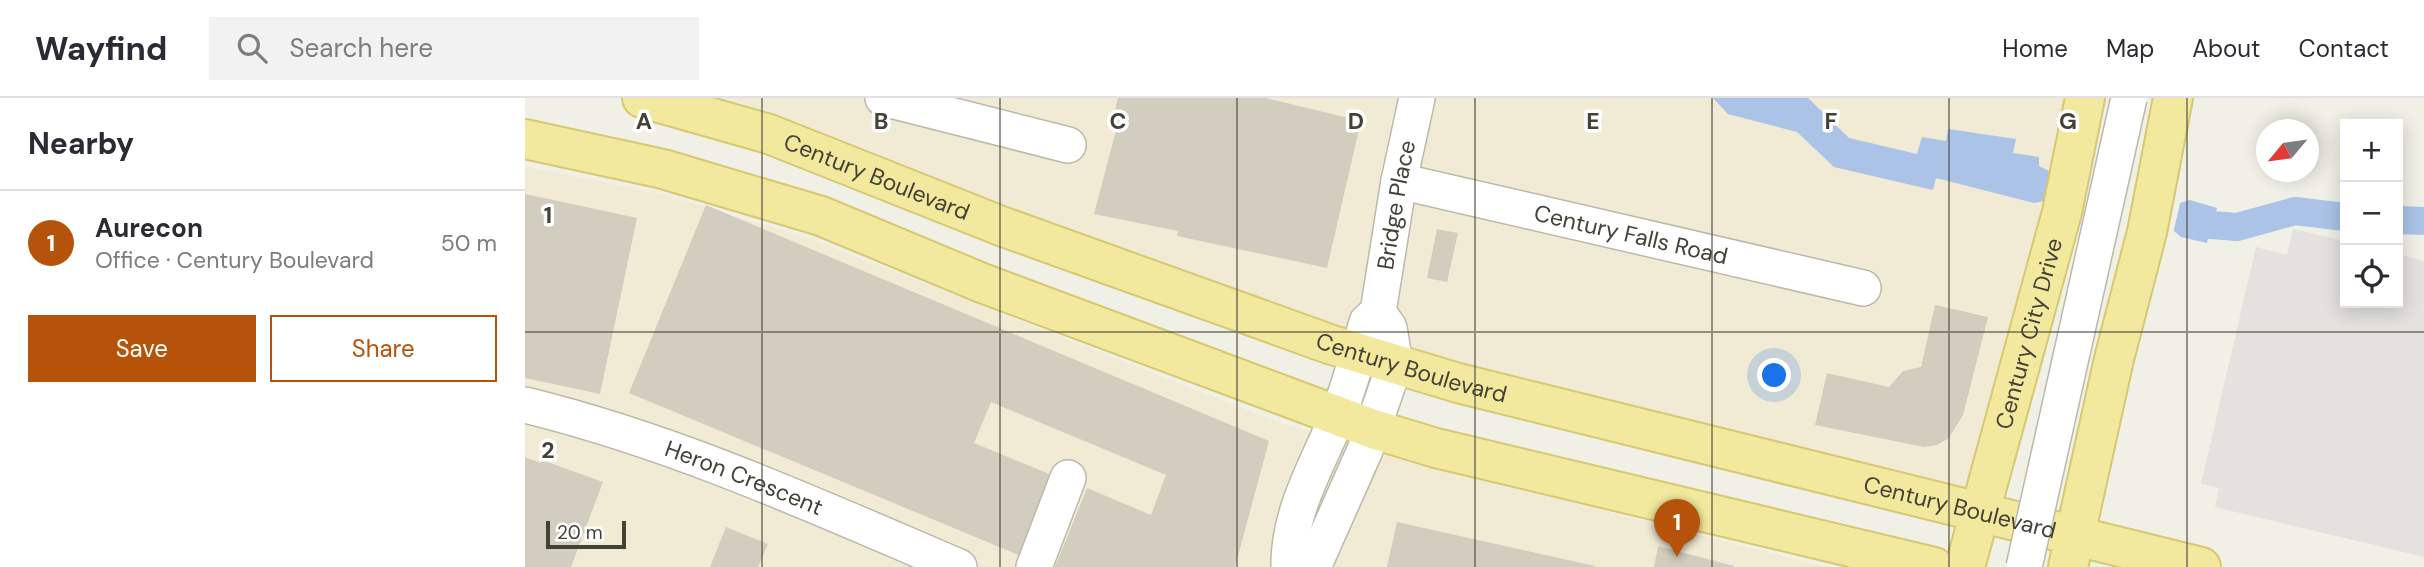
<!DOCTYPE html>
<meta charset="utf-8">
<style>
:root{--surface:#fff;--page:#f2f2f3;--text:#2b2b33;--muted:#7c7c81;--line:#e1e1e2;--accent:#b45309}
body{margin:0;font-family:"DM Sans",sans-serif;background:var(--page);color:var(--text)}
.controls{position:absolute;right:21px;top:21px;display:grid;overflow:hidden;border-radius:0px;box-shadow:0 4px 18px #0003}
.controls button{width:63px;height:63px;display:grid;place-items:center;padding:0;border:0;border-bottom:2px solid var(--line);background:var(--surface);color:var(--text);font:35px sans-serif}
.compass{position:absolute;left:1731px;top:21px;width:63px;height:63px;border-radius:50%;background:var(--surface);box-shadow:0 4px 18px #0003;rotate:241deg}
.scale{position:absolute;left:21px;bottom:18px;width:80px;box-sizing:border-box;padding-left:7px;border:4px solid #444137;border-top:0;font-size:19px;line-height:24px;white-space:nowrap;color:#444137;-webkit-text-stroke:5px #fff;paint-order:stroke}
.you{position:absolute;left:1250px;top:278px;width:24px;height:24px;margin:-18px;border:5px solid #fff;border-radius:50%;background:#1a73e8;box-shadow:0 0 0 10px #1a73e833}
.badge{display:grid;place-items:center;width:46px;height:46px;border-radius:50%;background:var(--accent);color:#fff;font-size:23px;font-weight:700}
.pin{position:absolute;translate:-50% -58px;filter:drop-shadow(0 2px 4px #0008)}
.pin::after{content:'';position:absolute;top:37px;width:24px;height:21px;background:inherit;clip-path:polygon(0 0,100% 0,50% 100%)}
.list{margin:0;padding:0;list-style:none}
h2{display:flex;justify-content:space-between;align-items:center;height:91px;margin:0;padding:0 28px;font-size:30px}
h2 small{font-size:23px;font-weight:400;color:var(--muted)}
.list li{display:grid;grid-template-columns:46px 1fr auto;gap:21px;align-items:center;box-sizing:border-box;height:105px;padding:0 28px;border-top:2px solid var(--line)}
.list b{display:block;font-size:26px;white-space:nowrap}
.list p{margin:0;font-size:23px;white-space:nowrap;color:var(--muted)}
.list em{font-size:23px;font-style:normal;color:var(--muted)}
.actions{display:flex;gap:14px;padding:21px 28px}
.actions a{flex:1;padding:16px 0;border:2px solid var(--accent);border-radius:0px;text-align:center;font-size:24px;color:var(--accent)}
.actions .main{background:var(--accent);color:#fff}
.icon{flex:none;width:38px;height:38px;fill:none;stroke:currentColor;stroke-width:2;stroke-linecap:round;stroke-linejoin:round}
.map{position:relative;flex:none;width:1899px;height:469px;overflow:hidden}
header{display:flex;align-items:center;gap:42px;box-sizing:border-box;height:98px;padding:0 35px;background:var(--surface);border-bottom:2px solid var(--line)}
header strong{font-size:33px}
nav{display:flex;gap:38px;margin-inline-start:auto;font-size:24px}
.search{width:490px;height:63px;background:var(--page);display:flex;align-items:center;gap:18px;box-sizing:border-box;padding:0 24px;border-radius:0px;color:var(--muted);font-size:26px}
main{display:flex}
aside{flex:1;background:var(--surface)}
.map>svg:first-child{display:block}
.commercial{fill:#f1ead5}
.parking{fill:#e3e2de}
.water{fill:#aac3e7}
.pier{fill:#f1f0e7}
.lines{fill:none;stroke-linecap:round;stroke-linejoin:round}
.canal{stroke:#aac3e7;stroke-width:28}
.building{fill:#d2cdbe}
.minor-casing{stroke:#bcb9ab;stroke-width:38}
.major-casing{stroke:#d5c971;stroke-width:42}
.minor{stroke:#fff;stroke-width:35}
.major{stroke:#f2e99f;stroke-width:38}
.minor-bridge-casing{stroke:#bcb9ab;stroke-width:38;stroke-linecap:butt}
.minor-bridge{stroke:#fff;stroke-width:35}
.grid{fill:none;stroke:#444137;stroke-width:2;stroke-opacity:0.55}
.labels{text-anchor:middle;stroke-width:7;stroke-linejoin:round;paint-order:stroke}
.street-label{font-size:23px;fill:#444137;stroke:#fff}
.grid-label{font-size:23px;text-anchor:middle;font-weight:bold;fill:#444137;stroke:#fff;stroke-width:7;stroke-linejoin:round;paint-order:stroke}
</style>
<header>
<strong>Wayfind</strong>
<div class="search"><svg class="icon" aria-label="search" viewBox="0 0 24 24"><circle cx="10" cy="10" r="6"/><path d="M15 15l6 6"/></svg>Search here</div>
<nav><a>Home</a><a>Map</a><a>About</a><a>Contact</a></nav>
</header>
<main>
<aside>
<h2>Nearby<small></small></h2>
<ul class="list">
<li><span class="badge">1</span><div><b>Aurecon</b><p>Office · Century Boulevard</p></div><em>50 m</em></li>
</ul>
<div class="actions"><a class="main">Save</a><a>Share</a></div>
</aside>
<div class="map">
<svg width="1899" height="469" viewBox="0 0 1899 469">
<rect width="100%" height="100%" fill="#f1f0e7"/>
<g class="commercial">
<polygon points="153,0 1542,0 1517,109 1442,390 937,273"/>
<polygon points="0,68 133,95 289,142 753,324 905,368 1300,469 0,469"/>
</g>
<polygon class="parking" points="1768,131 1820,143 1820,205 1873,205 1873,156 1899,163 1899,459 1690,409 1694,390 1676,386 1731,149 1762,157"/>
<polygon class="water" points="1188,0 1283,0 1324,40 1392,56 1397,39 1421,43 1423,31 1491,41 1488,55 1514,59 1514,68 1526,74 1655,105 1665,102 1692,110 1682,145 1656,139 1649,133 1519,103 1509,105 1411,80 1408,92 1309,69 1272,34 1203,16"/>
<polygon class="pier" points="1527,70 1656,101 1648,136 1518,107"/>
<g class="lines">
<g class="canal">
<polyline points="1873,122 1899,123"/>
<polyline points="1686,127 1712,129 1770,113 1820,119"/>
</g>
</g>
<g class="building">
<polygon points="593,0 741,0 836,23 802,170 652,138 653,133 569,116 594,21 588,21"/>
<polygon points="0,96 112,120 75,296 0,280"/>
<polygon points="181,107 744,343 710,469 530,469 562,390 626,417 641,377 466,304 449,345 529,378 496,458 104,295"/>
<polygon points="912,131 933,135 922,184 902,180"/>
<polygon points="1410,207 1463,219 1438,317 1424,340 1412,347 1399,349 1290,327 1302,275 1364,289 1378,273 1396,269"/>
<polygon points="0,359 15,365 17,362 78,384 46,469 0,469"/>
<polygon points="872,424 1070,468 1070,469 862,469"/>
<polygon points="201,429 243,446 233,469 185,469"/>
<polygon points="1133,448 1209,468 1209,469 1129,469"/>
</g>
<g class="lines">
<defs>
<g id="minor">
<polyline points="358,0 543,47"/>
<path id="s1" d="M874,83L1338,190"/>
<path id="s2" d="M0,307C151,344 291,408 434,469"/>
<polyline points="509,469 543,380"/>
<path id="s3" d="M764,469C763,416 791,369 811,322C824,290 833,257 842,224L853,214L874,83L892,0"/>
<polyline points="788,469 840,352 870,266 864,230 853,214"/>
</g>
<g id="major">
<path id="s4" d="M117,0L244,36L476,128L807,247L933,285L1676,469"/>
<polyline points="0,41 138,71 296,118 457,185 848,331 911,350 1409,469"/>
<path id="s5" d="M1440,469L1537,114L1560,0"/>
<polyline points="1543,469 1589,261 1622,134 1648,0"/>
</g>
</defs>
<use href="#minor" class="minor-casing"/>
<use href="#major" class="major-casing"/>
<use href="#minor" class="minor"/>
<use href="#major" class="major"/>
<defs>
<polyline id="minor-bridge" points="1499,469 1604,0"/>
</defs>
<use href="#minor-bridge" class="minor-bridge-casing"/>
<use href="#minor-bridge" class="minor-bridge"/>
</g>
<path class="grid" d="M237,0V469M475,0V469M712,0V469M950,0V469M1187,0V469M1424,0V469M1662,0V469M0,234H1899"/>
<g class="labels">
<g class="street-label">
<text dy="8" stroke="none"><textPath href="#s4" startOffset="248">Century Boulevard</textPath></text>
<text dy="8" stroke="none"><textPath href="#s3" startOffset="382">Bridge Place</textPath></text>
<text dy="8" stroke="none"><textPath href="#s1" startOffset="238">Century Falls Road</textPath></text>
<text dy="8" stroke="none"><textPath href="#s5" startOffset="242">Century City Drive</textPath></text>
<text dy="8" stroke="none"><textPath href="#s4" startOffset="816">Century Boulevard</textPath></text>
<text dy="8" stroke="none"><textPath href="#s2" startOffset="231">Heron Crescent</textPath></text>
<text dy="8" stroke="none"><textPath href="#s4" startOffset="1382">Century Boulevard</textPath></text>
</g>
</g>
<g class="grid-label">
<text x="119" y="31">A</text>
<text x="356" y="31">B</text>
<text x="593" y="31">C</text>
<text x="831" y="31">D</text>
<text x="1068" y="31">E</text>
<text x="1306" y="31">F</text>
<text x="1543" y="31">G</text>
<text x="23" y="125">1</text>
<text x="23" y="360">2</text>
</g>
</svg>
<div class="controls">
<button>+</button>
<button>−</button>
<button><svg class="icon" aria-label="locate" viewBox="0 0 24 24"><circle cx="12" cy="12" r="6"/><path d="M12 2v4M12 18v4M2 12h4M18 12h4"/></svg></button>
</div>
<svg class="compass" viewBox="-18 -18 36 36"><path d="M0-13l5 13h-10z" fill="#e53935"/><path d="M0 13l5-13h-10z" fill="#7c7c81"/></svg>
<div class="scale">20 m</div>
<div class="you"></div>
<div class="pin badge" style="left:1152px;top:459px">1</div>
</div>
</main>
